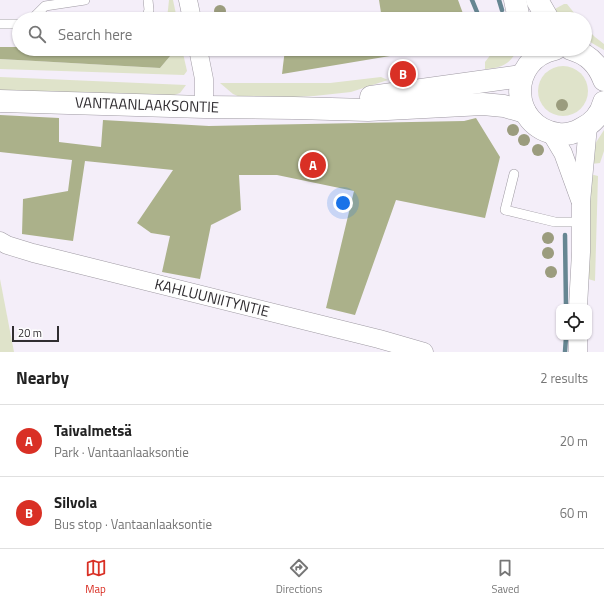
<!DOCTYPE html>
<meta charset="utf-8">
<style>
:root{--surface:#fff;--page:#f6f6f6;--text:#222;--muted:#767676;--line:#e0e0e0;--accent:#d93025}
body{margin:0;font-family:"Titillium Web",sans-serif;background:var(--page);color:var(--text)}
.controls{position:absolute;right:12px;bottom:12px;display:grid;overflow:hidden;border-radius:8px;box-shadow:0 1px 3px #0004}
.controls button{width:36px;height:36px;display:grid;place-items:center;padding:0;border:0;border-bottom:1px solid var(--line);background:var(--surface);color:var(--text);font:20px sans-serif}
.scale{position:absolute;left:12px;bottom:10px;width:47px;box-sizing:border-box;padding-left:4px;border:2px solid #302d31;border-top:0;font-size:11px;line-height:14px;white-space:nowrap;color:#302d31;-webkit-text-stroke:3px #fefefe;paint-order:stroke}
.you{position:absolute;left:343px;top:203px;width:14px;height:14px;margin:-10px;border:3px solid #fff;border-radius:50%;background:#1a73e8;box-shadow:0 0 0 6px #1a73e833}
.badge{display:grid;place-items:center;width:26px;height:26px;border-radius:50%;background:var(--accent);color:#fff;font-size:13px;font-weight:700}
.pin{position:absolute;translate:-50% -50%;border:2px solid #fff;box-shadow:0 1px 4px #0006}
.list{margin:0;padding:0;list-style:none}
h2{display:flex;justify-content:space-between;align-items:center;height:52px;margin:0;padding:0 16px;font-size:17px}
h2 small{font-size:13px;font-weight:400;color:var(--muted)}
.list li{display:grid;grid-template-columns:26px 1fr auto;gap:12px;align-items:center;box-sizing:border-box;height:72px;padding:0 16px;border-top:1px solid var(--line)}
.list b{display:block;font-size:15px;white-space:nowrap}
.list p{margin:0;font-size:13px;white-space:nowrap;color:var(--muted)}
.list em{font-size:13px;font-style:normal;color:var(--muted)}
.icon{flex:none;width:22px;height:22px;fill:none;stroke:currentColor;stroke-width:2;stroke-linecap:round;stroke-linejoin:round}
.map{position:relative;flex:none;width:604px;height:352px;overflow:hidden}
.search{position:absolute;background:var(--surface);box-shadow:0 1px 3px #0004;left:12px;right:12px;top:12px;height:44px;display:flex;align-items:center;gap:10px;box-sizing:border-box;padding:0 14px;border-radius:22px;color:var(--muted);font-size:15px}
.sheet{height:196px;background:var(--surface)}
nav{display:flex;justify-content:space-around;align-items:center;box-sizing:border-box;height:56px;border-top:1px solid var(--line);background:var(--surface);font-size:11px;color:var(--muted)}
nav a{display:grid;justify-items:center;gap:2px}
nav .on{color:var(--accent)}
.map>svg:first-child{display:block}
.green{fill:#dfe3ca}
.forest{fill:#abb18a}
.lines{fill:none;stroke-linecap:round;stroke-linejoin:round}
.stream{stroke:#668692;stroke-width:4.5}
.service-casing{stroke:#9f9aa3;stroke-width:10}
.minor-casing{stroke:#9f9aa3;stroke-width:19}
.tertiary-casing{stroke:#9f9aa3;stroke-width:23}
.secondary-casing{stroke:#9f9aa3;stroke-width:23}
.service{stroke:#fff;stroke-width:9}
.minor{stroke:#fff;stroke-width:18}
.tertiary{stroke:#fff;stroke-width:22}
.secondary{stroke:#fff;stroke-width:22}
.tree{fill:#9b9c7e}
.labels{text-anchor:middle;stroke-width:3.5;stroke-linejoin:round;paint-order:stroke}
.street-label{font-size:15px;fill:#302d31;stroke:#fefefe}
</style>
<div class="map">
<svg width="604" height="352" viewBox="0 0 604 352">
<rect width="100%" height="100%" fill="#f4eef9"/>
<g class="green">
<polygon points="169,0 173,0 177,19 167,19"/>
<polygon points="564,4 567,4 579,19 560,19 553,10"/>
<polygon points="585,27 595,37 604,44 604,50 585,39"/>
<polygon points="176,49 182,49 187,71 184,75 0,69 0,59 160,68"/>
<path d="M495,49H517C511,65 500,68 485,69V62Z"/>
<circle cx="563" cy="91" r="25"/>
<polygon points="0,77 186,85 180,93 166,98 0,91"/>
<polygon points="381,77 388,80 351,92 314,96 255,99 240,97 233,94 220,83 330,83"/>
<polygon points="604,130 604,151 600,163 591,164 595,144"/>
<polygon points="590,174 598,176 595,281 588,279"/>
<polygon points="0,279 14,352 0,352"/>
</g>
<g class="forest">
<polygon points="379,0 458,0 465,19 382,19"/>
<polygon points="0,47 19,47 19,49 176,49 160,68 0,59"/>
<polygon points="285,49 432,49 282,74"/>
<polygon points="0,115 59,118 59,142 101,147 103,120 209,126 464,121 476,118 500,157 485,218 396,200 355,315 326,308 354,191 277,175 239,175 241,210 211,225 200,279 162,272 170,236 151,233 137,223 173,170 85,161 73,241 22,234 23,199 68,191 72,160 0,152"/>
</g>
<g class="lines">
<g class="stream">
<polyline points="472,0 477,12 477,19"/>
<polyline points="499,0 502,10"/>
<polyline points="565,235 566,307"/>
<polyline points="565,352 566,337"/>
</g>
<defs>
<g id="service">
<polyline points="32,19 45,6 85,0"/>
<polyline points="146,19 149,10 148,0"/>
<polyline points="0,24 19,24"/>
<polyline points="514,174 505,210 555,222 581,222"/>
</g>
<g id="minor">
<polyline points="188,0 192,19"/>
<polyline points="198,49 204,79 204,107"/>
<polyline points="551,133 563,153 580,200"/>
<polyline points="0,241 7,245 33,253 379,339 424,352"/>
<polyline points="578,307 581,252 581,202 588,126"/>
<polyline points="578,352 578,337"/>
</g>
<g id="tertiary">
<polyline points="371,97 522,76"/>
<polyline points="0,101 204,107 294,108 368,110 483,104 504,106 525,112"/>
</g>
<g id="secondary">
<polyline points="515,0 519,19"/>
<polyline points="537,0 548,19"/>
<path d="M555,49C507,59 509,127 558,134C566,135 574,133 581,129C592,124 601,114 604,102"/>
<path d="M571,49C588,54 598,64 604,80"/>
</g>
</defs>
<use href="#service" class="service-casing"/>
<use href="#minor" class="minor-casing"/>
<use href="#tertiary" class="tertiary-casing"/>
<use href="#secondary" class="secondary-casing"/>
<use href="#service" class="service"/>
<use href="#minor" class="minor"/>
<use href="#tertiary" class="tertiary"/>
<use href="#secondary" class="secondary"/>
</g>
<g class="tree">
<circle cx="220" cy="11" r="6"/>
<circle cx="562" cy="105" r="6"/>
<circle cx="513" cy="130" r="6"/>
<circle cx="524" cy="140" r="6"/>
<circle cx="538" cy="150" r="6"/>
<circle cx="548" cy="238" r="6"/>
<circle cx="548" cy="253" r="6"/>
<circle cx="551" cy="272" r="6"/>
</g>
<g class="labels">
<g class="street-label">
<text transform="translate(147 105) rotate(2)" y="5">VANTAANLAAKSONTIE</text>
<text transform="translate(212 298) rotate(14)" y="5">KAHLUUNIITYNTIE</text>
</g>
</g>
</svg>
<div class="controls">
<button><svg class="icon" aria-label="locate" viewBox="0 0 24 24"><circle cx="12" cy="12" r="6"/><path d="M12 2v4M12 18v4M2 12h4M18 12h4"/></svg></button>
</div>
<div class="scale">20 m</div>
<div class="you"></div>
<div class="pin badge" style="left:313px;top:165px">A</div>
<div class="pin badge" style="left:403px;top:74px">B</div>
<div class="search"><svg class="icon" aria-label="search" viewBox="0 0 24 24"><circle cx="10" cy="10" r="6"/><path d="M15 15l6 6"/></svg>Search here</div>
</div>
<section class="sheet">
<h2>Nearby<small>2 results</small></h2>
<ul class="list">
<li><span class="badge">A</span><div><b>Taivalmetsä</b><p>Park · Vantaanlaaksontie</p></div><em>20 m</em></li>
<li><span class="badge">B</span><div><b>Silvola</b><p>Bus stop · Vantaanlaaksontie</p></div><em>60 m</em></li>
</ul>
</section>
<nav>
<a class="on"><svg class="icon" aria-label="map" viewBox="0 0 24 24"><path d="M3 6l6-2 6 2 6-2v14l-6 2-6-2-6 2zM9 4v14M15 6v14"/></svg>Map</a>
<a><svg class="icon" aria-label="directions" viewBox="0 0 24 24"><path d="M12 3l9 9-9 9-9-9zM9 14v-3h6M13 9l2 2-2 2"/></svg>Directions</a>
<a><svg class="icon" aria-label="saved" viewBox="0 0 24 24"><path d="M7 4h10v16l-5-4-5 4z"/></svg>Saved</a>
</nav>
